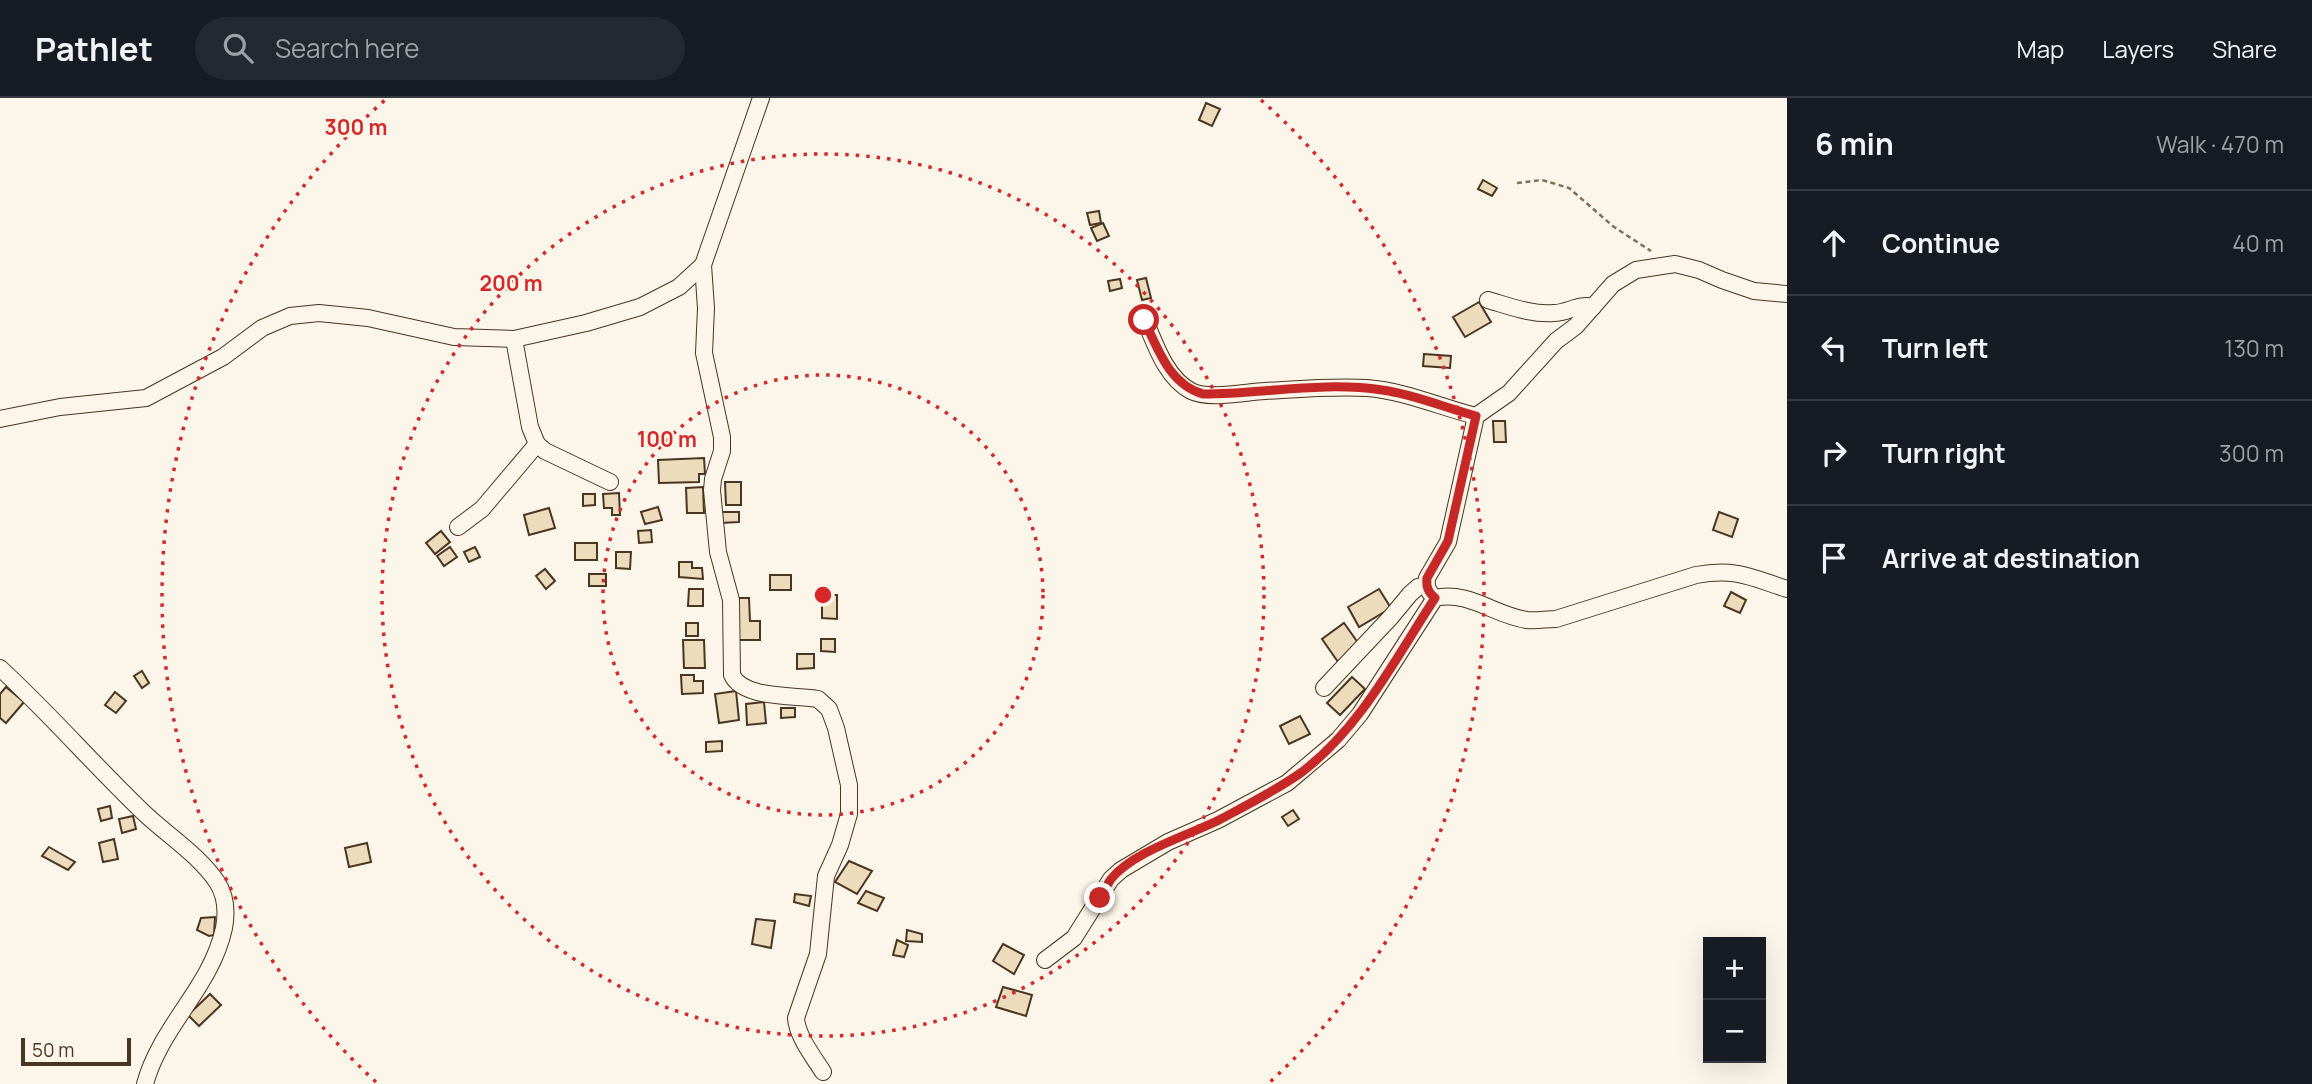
<!DOCTYPE html>
<meta charset="utf-8">
<style>
:root{--surface:#171b24;--page:#242831;--text:#f1f3f6;--muted:#9ea1a6;--line:#363941}
body{margin:0;font-family:Manrope,sans-serif;background:var(--page);color:var(--text)}
.controls{position:absolute;right:21px;bottom:21px;display:grid;overflow:hidden;border-radius:0px;box-shadow:0 7px 28px #0002}
.controls button{width:63px;height:63px;display:grid;place-items:center;padding:0;border:0;border-bottom:2px solid var(--line);background:var(--surface);color:var(--text);font:35px sans-serif}
.scale{position:absolute;left:21px;bottom:18px;width:110px;box-sizing:border-box;padding-left:7px;border:4px solid #4a3520;border-top:0;font-size:19px;line-height:24px;white-space:nowrap;color:#4a3520;-webkit-text-stroke:5px #fbf6e9;paint-order:stroke}
.stop{position:absolute;width:21px;height:21px;margin:-16px;border:5px solid #c62828;border-radius:50%;background:#fff}
.stop.end{background:#c62828;border-color:#fff;box-shadow:0 2px 7px #0008}
.list{margin:0;padding:0;list-style:none}
h2{display:flex;justify-content:space-between;align-items:center;height:91px;margin:0;padding:0 28px;font-size:30px}
h2 small{font-size:23px;font-weight:400;color:var(--muted)}
.list li{display:grid;grid-template-columns:46px 1fr auto;gap:21px;align-items:center;box-sizing:border-box;height:105px;padding:0 28px;border-top:2px solid var(--line)}
.list b{display:block;font-size:26px;white-space:nowrap}
.list em{font-size:23px;font-style:normal;color:var(--muted)}
.icon{flex:none;width:38px;height:38px;fill:none;stroke:currentColor;stroke-width:2;stroke-linecap:round;stroke-linejoin:round}
.map{position:relative;flex:none;width:1787px;height:986px;overflow:hidden}
header{display:flex;align-items:center;gap:42px;box-sizing:border-box;height:98px;padding:0 35px;background:var(--surface);border-bottom:2px solid var(--line)}
header strong{font-size:33px}
nav{display:flex;gap:38px;margin-inline-start:auto;font-size:24px}
.search{width:490px;height:63px;background:var(--page);display:flex;align-items:center;gap:18px;box-sizing:border-box;padding:0 24px;border-radius:38px;color:var(--muted);font-size:26px}
main{display:flex}
aside{flex:1;background:var(--surface)}
.map>svg:first-child{display:block}
.building{fill:#ecdcbc;stroke:#4a3520;stroke-width:2}
.lines{fill:none;stroke-linecap:round;stroke-linejoin:round}
.minor-casing{stroke:#4a3520;stroke-width:18}
.path{stroke:#7f6f5c;stroke-width:2.5;stroke-dasharray:5 3.5;stroke-linecap:butt}
.minor{stroke:#fbf6e9;stroke-width:16}
.route{stroke:#c62828;stroke-width:9}
.ring{fill:none;stroke:#d62828;stroke-width:3.5;stroke-dasharray:3.5 7}
.centre{fill:#d62828;stroke:#fbf6e9;stroke-width:3.5}
.ring-label{font-size:21px;text-anchor:middle;font-weight:bold;fill:#d62828;stroke:#fbf6e9;stroke-width:5;stroke-linejoin:round;paint-order:stroke}
</style>
<header>
<strong>Pathlet</strong>
<div class="search"><svg class="icon" aria-label="search" viewBox="0 0 24 24"><circle cx="10" cy="10" r="6"/><path d="M15 15l6 6"/></svg>Search here</div>
<nav><a>Map</a><a>Layers</a><a>Share</a></nav>
</header>
<main>
<div class="map">
<svg width="1787" height="986" viewBox="0 0 1787 986">
<rect width="100%" height="100%" fill="#fbf6e9"/>
<g class="building">
<polygon points="1206,5 1220,11 1212,28 1199,22"/>
<polygon points="1483,82 1497,90 1492,98 1478,91"/>
<polygon points="1099,113 1101,125 1090,127 1087,115"/>
<polygon points="1103,125 1109,138 1097,143 1091,130"/>
<polygon points="1146,180 1151,200 1142,202 1137,182"/>
<polygon points="1120,181 1122,190 1110,193 1108,183"/>
<polygon points="1479,204 1491,224 1465,239 1453,219"/>
<polygon points="1424,256 1451,258 1450,270 1423,268"/>
<polygon points="1493,323 1505,323 1506,344 1494,344"/>
<polygon points="704,360 705,376 699,376 699,384 659,385 658,362"/>
<polygon points="725,384 741,384 741,407 726,407"/>
<polygon points="703,389 704,415 687,415 686,390"/>
<polygon points="619,395 620,417 612,417 612,410 604,410 603,396"/>
<polygon points="583,396 595,396 595,407 583,408"/>
<polygon points="658,409 662,422 645,426 641,414"/>
<polygon points="549,410 555,430 529,437 524,417"/>
<polygon points="720,414 739,414 739,424 720,425"/>
<polygon points="1719,414 1738,421 1732,439 1713,432"/>
<polygon points="651,432 652,444 639,445 638,433"/>
<polygon points="441,433 450,444 435,456 426,445"/>
<rect x="575" y="445" width="22" height="17"/>
<polygon points="450,449 457,459 444,468 437,458"/>
<polygon points="475,449 480,459 469,464 464,454"/>
<polygon points="616,454 631,454 630,471 616,470"/>
<polygon points="679,464 692,464 692,470 702,470 703,481 679,479"/>
<polygon points="545,471 555,483 546,491 536,478"/>
<rect x="589" y="476" width="17" height="12"/>
<rect x="770" y="477" width="21" height="15"/>
<polygon points="689,491 703,491 703,508 688,508"/>
<polygon points="1379,491 1391,510 1359,529 1348,509"/>
<polygon points="1731,494 1746,502 1740,515 1724,508"/>
<polygon points="822,497 837,497 837,521 822,520"/>
<polygon points="736,500 749,500 750,523 760,523 760,542 736,542"/>
<rect x="686" y="525" width="12" height="13"/>
<polygon points="1344,525 1361,549 1338,564 1322,541"/>
<polygon points="821,541 835,541 835,554 821,553"/>
<polygon points="683,542 704,542 705,570 684,570"/>
<polygon points="797,556 814,556 814,570 797,571"/>
<polygon points="142,573 149,585 142,590 134,578"/>
<polygon points="681,577 694,577 694,583 703,583 703,595 682,596"/>
<polygon points="1352,579 1365,591 1340,617 1327,605"/>
<polygon points="6,589 24,604 6,625 0,620 0,596"/>
<polygon points="736,593 739,622 719,625 715,596"/>
<polygon points="115,594 126,603 116,615 105,607"/>
<polygon points="764,604 766,625 747,627 746,606"/>
<polygon points="781,610 795,610 795,619 781,620"/>
<polygon points="1300,618 1310,636 1289,646 1280,628"/>
<polygon points="722,643 722,653 706,654 706,644"/>
<polygon points="110,708 112,720 101,723 98,711"/>
<polygon points="1293,712 1299,721 1288,728 1282,719"/>
<polygon points="133,718 136,731 122,735 119,721"/>
<polygon points="114,741 118,761 103,764 99,745"/>
<polygon points="367,745 371,764 349,769 345,750"/>
<polygon points="49,749 75,764 68,772 42,758"/>
<polygon points="849,763 872,773 857,796 835,784"/>
<polygon points="866,793 884,800 877,813 858,805"/>
<polygon points="795,796 811,798 809,808 794,804"/>
<polygon points="215,819 214,837 209,838 197,832 201,820"/>
<polygon points="756,821 775,823 771,850 752,846"/>
<polygon points="907,832 922,836 922,844 906,843"/>
<polygon points="897,842 908,847 904,859 893,857"/>
<polygon points="1003,846 1024,857 1014,876 993,863"/>
<polygon points="1003,889 1032,897 1026,918 996,909"/>
<polygon points="210,896 221,907 199,928 188,917"/>
</g>
<g class="lines">
<defs>
<g id="minor">
<path d="M703,167L706,210L704,255L722,339V353L713,381L712,392L718,454L731,502L732,577C743,601 795,597 818,601L829,611L836,630L849,687V716L840,747L826,778L818,856L796,920C797,938 813,958 823,974"/>
<path d="M1488,202C1509,208 1532,217 1554,215C1568,215 1579,205 1593,209"/>
<path d="M1145,222C1155,246 1166,280 1191,293C1209,302 1245,294 1265,293C1299,291 1333,288 1367,290C1405,293 1440,309 1476,318"/>
<polyline points="514,241 530,329 537,346 545,353 610,384"/>
<polyline points="0,321 60,309 146,300 223,259 262,230 290,218 319,215 368,220 454,239 514,241 586,225 640,209 679,189 703,167 761,0"/>
<polyline points="458,429 482,411 537,346"/>
<path d="M1435,500C1428,494 1426,489 1427,480L1448,444L1476,318L1509,295L1556,243L1576,228L1613,186L1636,172L1675,166L1699,172L1722,182L1754,193L1787,196"/>
<path d="M0,570C50,616 94,667 143,714C167,737 199,757 217,784C226,798 227,814 224,830C211,890 161,927 145,986"/>
<polyline points="1324,590 1391,519 1410,496 1418,489 1426,487"/>
<path d="M1045,862L1074,840L1111,781L1121,772L1168,744L1218,722L1287,685L1338,642L1360,616L1435,500C1468,492 1496,518 1527,522C1537,523 1546,521 1556,521L1696,477C1736,470 1750,479 1787,491"/>
</g>
</defs>
<use href="#minor" class="minor-casing"/>
<polyline class="path" points="1517,85 1542,82 1569,90 1614,129 1651,153"/>
<use href="#minor" class="minor"/>
</g>
<g class="lines">
<path class="route" d="M1100,800C1104,794 1107,787 1111,781C1134,753 1187,738 1219,722C1247,707 1277,692 1302,674C1361,629 1395,561 1435,500C1428,494 1426,489 1427,480L1448,443L1476,318C1445,310 1414,296 1382,292C1323,283 1262,296 1203,296C1169,286 1158,251 1144,222"/>
</g>
<g class="ring">
<circle cx="823" cy="497" r="220"/>
<circle cx="823" cy="497" r="441"/>
<path d="M376 984A661 661 0 0 1 385 2M1261 2A661 661 0 0 1 1270 984"/>
</g>
<circle cx="823" cy="497" r="10" class="centre"/>
<g class="ring-label">
<text x="356" y="37">300 m</text>
<text x="511" y="193">200 m</text>
<text x="667" y="349">100 m</text>
</g>
</svg>
<div class="controls">
<button>+</button>
<button>−</button>
</div>
<div class="scale">50 m</div>
<div class="stop" style="left:1144px;top:222px"></div>
<div class="stop end" style="left:1100px;top:800px"></div>
</div>
<aside>
<h2>6 min<small>Walk · 470 m</small></h2>
<ul class="list">
<li><svg class="icon" aria-label="ahead" viewBox="0 0 24 24"><path d="M12 20V5M6 11l6-6 6 6"/></svg><div><b>Continue</b></div><em>40 m</em></li>
<li><svg class="icon" aria-label="left" viewBox="0 0 24 24"><path d="M17 20v-9H6M10 6l-5 5 5 5"/></svg><div><b>Turn left</b></div><em>130 m</em></li>
<li><svg class="icon" aria-label="right" viewBox="0 0 24 24"><path d="M7 20v-9h11M14 6l5 5-5 5"/></svg><div><b>Turn right</b></div><em>300 m</em></li>
<li><svg class="icon" aria-label="arrive" viewBox="0 0 24 24"><path d="M6 21V4h12l-3 4 3 4H6"/></svg><div><b>Arrive at destination</b></div></li>
</ul>
</aside>
</main>
